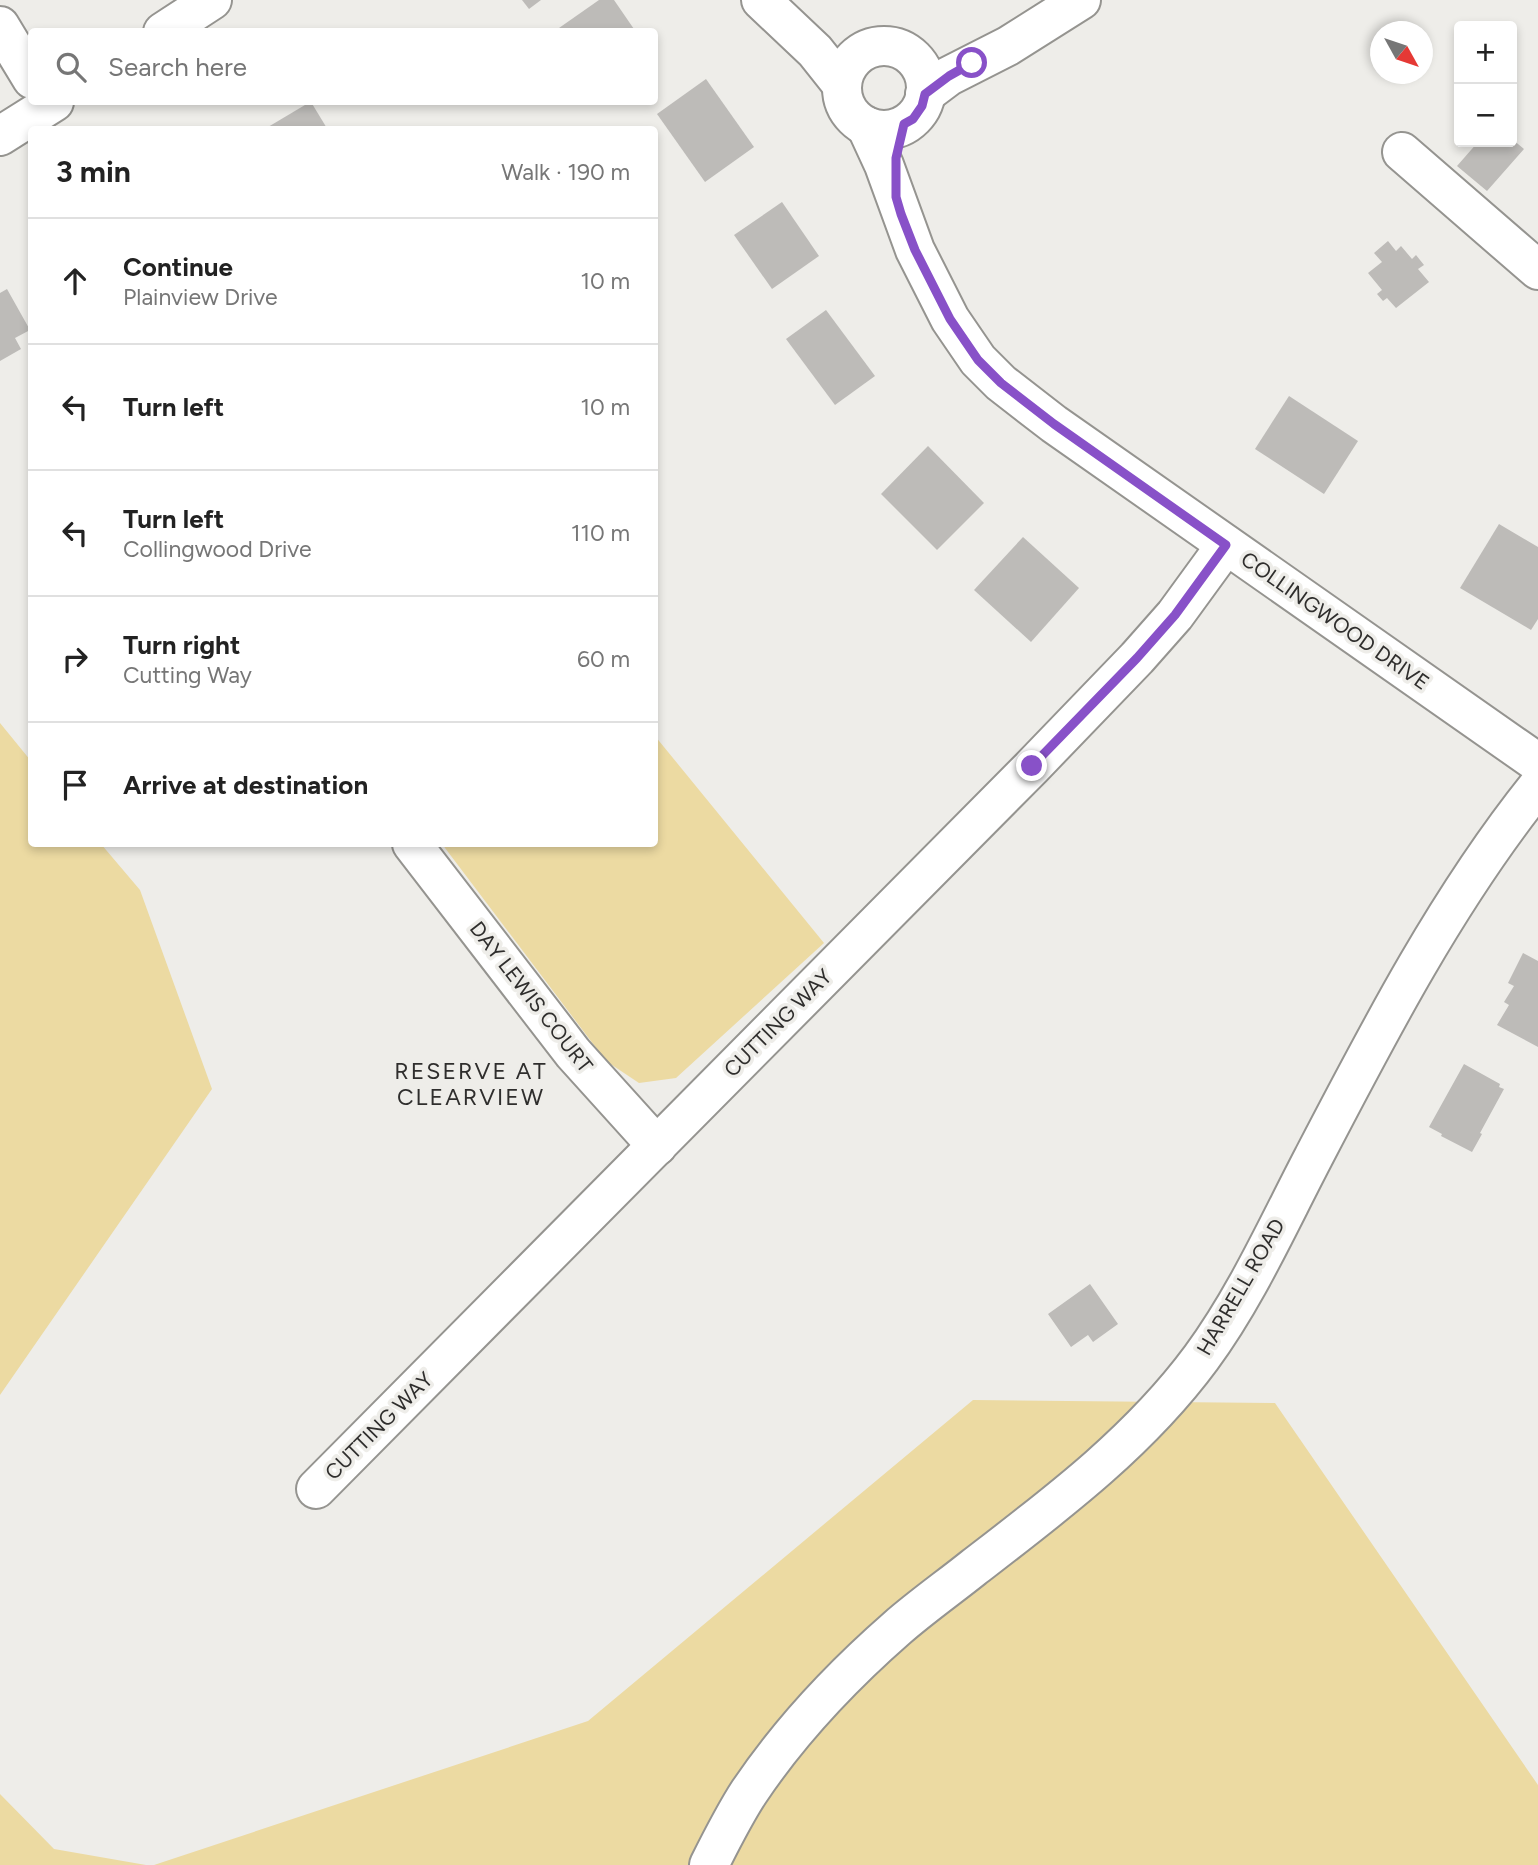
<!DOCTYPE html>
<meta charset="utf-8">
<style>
:root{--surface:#fff;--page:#f2f2f2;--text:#222;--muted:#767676;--line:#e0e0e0}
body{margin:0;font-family:Figtree,sans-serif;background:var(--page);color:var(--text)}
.controls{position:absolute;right:21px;top:21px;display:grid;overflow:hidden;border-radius:7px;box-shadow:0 4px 10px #0003}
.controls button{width:63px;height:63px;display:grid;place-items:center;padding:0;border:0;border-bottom:2px solid var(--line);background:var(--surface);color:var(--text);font:35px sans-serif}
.compass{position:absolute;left:1370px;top:21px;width:63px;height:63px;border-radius:50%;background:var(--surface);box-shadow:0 4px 10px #0003;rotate:130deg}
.stop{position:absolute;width:21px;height:21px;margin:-16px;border:5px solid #8851c8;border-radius:50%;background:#fff}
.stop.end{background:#8851c8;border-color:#fff;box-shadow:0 2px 7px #0008}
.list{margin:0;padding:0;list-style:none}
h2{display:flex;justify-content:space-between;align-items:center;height:91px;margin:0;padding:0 28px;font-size:30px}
h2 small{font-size:23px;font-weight:400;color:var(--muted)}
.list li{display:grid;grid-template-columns:46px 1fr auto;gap:21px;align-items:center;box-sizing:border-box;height:126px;padding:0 28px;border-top:2px solid var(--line)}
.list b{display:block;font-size:26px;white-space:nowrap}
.list p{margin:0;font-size:23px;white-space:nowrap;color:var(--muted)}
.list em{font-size:23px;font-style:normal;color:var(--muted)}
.icon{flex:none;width:38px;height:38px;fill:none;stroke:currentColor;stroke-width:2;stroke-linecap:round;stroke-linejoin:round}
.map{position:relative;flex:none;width:1538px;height:1865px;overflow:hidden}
.search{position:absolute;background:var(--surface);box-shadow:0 4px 10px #0003;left:28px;top:28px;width:630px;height:77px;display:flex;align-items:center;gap:18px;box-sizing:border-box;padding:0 24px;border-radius:7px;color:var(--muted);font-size:26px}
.panel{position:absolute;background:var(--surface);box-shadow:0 4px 10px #0003;left:28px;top:126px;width:630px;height:721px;border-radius:7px}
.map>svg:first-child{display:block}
.green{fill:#ecdaa2}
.building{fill:#bdbbb8}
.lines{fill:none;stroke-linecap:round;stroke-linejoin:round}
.minor-casing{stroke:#959490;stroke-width:42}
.minor{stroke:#fff;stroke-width:38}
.route{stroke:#8851c8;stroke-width:9}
.labels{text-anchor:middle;stroke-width:7;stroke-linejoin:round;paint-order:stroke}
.street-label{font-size:21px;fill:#2f2e2d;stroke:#eeede9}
.neighbourhood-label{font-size:23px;letter-spacing:2px;fill:#2f2e2d;stroke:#eeede9}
</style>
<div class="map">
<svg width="1538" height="1865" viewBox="0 0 1538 1865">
<rect width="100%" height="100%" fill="#eeede9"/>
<g class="green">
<polygon points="0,723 31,761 32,844 101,844 140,890 212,1089 0,1395"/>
<polygon points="655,736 824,943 676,1078 639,1083 606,1061 442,844 654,844"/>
<polygon points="973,1400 1275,1403 1538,1785 1538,1865 154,1865 588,1721"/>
<polygon points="0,1794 54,1849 146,1865 0,1865"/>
</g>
<g class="building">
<polygon points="522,0 541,0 529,9"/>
<polygon points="599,0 614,0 636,32 562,32 559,28"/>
<polygon points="706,79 754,147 705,182 657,114"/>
<polygon points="311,102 328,130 263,130 310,102"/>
<polygon points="1512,139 1524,149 1487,191 1457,166 1478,142 1512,142"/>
<polygon points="782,202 819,256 772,289 734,235"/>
<polygon points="1388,241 1396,251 1401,246 1412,259 1416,255 1424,265 1418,269 1429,282 1396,308 1387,298 1383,301 1377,294 1382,290 1368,273 1382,262 1374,253"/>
<polygon points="7,289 30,330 15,338 21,349 0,361 0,293"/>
<polygon points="826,310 875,376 835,405 786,339"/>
<polygon points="1289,396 1358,441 1324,494 1255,449"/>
<polygon points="928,446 984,503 937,550 881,494"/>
<polygon points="1499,524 1538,547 1538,619 1531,630 1460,588"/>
<polygon points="1023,537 1079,588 1031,642 974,590"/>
<polygon points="1523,953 1538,961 1538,1047 1497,1025 1509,1005 1504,1002 1514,986 1508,983"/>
<polygon points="1464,1064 1500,1084 1499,1087 1504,1089 1480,1133 1482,1134 1472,1152 1441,1136 1442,1134 1429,1127"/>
<polygon points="1090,1284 1118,1324 1093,1342 1088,1335 1071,1347 1048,1314"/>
</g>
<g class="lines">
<defs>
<g id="minor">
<polyline points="761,0 815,51 842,85"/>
<polyline points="0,26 32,79"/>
<polyline points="163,32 212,0"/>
<circle cx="884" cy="88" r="42"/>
<polyline points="925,94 949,76 1008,46 1081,0"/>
<polyline points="866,126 884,165 915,250 950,319 978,360 1001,383 1054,424 1538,763"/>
<polyline points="0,136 54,102"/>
<polyline points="1402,152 1538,270"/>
<polyline points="412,844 573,1053 657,1146"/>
<polyline points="316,1489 1032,767 1137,658 1175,615 1226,545"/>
<path d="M709,1865C721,1841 734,1815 749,1792C790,1731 841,1677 897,1628C921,1607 948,1588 973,1568C1055,1505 1139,1442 1201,1358C1246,1297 1278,1225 1313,1158C1379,1031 1448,898 1538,786"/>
</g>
</defs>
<use href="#minor" class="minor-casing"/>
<use href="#minor" class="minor"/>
</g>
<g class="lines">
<polyline class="route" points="972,63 949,76 925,94 922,106 913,119 904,124 896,158 896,197 901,214 915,250 950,319 978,360 1001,383 1054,424 1226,545 1175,615 1137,658 1032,766"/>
</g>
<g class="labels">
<g class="street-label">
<text transform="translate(1335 621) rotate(35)" y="7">COLLINGWOOD DRIVE</text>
<text transform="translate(531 997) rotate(52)" y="7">DAY LEWIS COURT</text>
<text transform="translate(778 1023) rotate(-45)" y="7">CUTTING WAY</text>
<text transform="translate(1241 1287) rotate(-60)" y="7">HARRELL ROAD</text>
<text transform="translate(379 1426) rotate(-45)" y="7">CUTTING WAY</text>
</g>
<g class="neighbourhood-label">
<text x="471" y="1079">RESERVE AT<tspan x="471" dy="26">CLEARVIEW</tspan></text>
</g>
</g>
</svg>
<div class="controls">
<button>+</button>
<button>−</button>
</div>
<svg class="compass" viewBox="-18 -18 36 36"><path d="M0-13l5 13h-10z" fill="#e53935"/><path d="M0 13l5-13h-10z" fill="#767676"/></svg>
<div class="stop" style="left:972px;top:63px"></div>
<div class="stop end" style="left:1032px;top:766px"></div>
<div class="search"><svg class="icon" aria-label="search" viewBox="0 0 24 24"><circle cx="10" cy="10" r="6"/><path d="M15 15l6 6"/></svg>Search here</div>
<section class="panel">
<h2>3 min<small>Walk · 190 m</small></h2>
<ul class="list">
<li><svg class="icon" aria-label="ahead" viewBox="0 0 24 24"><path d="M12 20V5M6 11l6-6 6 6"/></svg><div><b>Continue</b><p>Plainview Drive</p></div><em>10 m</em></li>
<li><svg class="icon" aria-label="left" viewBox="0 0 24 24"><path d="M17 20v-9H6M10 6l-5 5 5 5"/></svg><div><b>Turn left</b></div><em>10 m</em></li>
<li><svg class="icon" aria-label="left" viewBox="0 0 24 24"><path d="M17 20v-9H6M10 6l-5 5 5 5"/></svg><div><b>Turn left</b><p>Collingwood Drive</p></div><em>110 m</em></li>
<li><svg class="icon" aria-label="right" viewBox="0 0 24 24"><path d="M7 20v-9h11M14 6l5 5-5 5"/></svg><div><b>Turn right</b><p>Cutting Way</p></div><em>60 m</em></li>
<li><svg class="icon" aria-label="arrive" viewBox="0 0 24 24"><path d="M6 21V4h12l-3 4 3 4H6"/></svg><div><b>Arrive at destination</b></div></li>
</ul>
</section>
</div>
